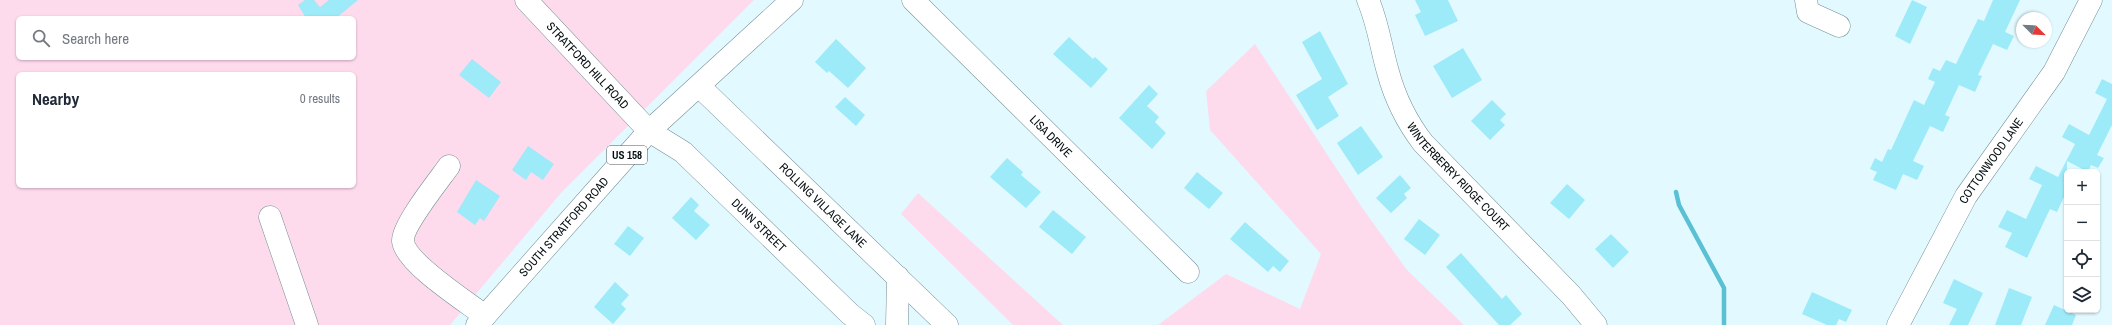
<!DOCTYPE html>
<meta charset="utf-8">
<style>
:root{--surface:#fff;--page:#f6f6f7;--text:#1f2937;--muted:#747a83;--line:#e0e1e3}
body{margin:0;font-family:"Archivo Narrow",sans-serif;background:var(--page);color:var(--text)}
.controls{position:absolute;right:12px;bottom:12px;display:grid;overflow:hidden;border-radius:6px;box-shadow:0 1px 3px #0004}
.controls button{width:36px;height:36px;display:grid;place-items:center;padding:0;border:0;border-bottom:1px solid var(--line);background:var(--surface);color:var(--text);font:20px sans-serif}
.compass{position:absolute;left:2016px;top:12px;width:36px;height:36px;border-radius:50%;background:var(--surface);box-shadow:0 1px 3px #0004;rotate:114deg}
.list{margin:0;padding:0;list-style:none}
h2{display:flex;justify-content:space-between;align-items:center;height:52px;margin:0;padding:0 16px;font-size:17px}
h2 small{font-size:13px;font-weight:400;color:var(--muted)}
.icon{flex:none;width:22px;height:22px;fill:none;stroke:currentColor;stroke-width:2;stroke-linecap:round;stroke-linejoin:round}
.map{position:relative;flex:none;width:2112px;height:325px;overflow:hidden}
.search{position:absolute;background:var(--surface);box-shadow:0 1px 3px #0004;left:16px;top:16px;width:340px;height:44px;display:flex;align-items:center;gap:10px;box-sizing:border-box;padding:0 14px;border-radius:6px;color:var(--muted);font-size:15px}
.panel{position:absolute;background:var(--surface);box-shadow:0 1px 3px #0004;left:16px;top:72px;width:340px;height:116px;border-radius:6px}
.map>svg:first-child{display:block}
.green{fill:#fedaed;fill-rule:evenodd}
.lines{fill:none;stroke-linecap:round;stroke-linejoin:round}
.stream{stroke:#5ac0d3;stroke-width:4.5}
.building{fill:#9deaf9}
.minor-casing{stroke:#748f94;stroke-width:23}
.major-casing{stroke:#748f94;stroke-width:23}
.minor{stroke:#fff;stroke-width:22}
.major{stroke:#fff;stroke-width:22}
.labels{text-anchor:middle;stroke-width:3;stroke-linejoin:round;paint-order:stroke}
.shield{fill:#fff;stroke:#4f5657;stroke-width:1}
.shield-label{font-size:11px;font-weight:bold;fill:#040d0f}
.street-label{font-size:12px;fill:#040d0f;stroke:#fff}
</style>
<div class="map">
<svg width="2112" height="325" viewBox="0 0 2112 325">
<rect width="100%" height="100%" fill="#e2faff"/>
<g class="green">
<path d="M0,0H754L561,193L450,325H0ZM18,18H354V58H18ZM18,74H354V186H18Z"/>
<polygon points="1255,44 1363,209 1407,270 1464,325 1158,325 1226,274 1300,309 1321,254 1210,130 1206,91"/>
<polygon points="918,193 1063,325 1013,325 901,214"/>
</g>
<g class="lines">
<polyline class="stream" points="1676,192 1679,205 1724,288 1724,325"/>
</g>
<g class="building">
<polygon points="305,0 314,0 320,7 329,0 358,0 336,18 306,18 298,5"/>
<polygon points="1415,0 1448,0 1458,21 1425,36 1415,15 1421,12"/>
<polygon points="1912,0 1927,7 1910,44 1895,36"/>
<polygon points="1993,0 2020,0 2005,32 2014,36 2007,50 1993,44 1978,75 1982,76 1975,92 1959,85 1945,115 1950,117 1943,132 1930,126 1913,161 1924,166 1917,180 1903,174 1896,190 1873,180 1877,172 1870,169 1875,158 1882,162 1888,149 1891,150 1914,100 1924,105 1935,82 1928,79 1933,68 1940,71 1946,60 1956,64 1978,19 1984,21"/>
<polygon points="1320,31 1348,84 1328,97 1339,116 1317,130 1296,95 1322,79 1302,42"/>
<polygon points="1069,37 1093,59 1095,57 1108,69 1091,88 1053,54"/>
<polygon points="836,39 866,68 848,88 829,71 827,73 815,62"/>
<polygon points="1463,48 1482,80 1452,98 1433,66"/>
<polygon points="472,59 501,82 489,98 459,75"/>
<polygon points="2102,79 2112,84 2112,125 2097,155 2104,158 2098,168 2091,165 2088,172 2067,161 2067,199 2064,197 2057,212 2050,209 2027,258 2005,247 2012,233 1998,227 2007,210 2026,219 2042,185 2029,179 2036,166 2058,177 2075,144 2062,137 2069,124 2089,135 2107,99 2095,93"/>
<polygon points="1149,85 1158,94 1147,106 1159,117 1155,122 1166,133 1152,149 1119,118"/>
<polygon points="845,97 865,115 856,126 835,107"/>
<polygon points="1492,100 1506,114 1500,120 1505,125 1490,140 1471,121"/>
<polygon points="1361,126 1383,157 1358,175 1337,143"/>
<polygon points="528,146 554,164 543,180 531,172 526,180 512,170"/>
<polygon points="1007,158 1023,172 1021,175 1041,192 1026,208 990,177"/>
<polygon points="1197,172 1223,193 1209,209 1184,188"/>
<polygon points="1400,175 1411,188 1404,194 1407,198 1391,213 1376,198"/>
<polygon points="476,180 500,196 484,221 480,218 475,225 457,212"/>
<polygon points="1567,184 1585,200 1569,219 1550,203"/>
<polygon points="691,197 699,205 694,211 710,225 696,240 672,218"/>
<polygon points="1053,210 1086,237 1072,254 1039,227"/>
<polygon points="1419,219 1440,235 1425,255 1404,239"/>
<polygon points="1245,222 1289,261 1280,272 1273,266 1268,272 1230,239"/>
<polygon points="628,226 644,238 630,256 614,244"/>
<polygon points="1611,234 1629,252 1613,268 1595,249"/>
<polygon points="1461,253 1502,299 1506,295 1522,314 1510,325 1499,325 1446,267"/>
<polygon points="1954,279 1983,293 1968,325 1949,325 1957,309 1943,303"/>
<polygon points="615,282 629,295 621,304 626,309 613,324 594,307"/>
<polygon points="2009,288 2032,297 2021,325 1995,325"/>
<polygon points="1812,292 1852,310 1846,322 1839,319 1836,325 1827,325 1802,314"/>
<polygon points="2054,305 2076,315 2072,325 2045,325"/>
</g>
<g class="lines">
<defs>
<g id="minor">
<path id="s1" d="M526,0L649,131L683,152L850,314L864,325"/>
<path id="s2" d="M913,0L1188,272"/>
<path id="s3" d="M1368,0C1378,23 1381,48 1388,72C1395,98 1407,122 1423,143L1571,295L1596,325"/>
<polyline points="1806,0 1808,12 1839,26"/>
<path id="s4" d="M699,86L947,325"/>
<path d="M449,166C439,180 402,226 403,241C405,263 467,302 485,316"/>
<polyline points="270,217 307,325"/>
<polyline points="897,325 898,277"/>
<path id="s5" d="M1898,325L1966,196L2054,72L2091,0"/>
</g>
<g id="major">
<path id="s6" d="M477,325L649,131L792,0"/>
</g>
</defs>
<use href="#minor" class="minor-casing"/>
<use href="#major" class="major-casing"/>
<use href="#minor" class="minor"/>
<use href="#major" class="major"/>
</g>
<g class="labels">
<rect class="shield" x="607" y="146" width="40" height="18" rx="3"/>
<g class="shield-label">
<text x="627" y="159">US 158</text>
</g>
<g class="street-label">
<text dy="4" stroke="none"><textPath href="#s1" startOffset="90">STRATFORD HILL ROAD</textPath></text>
<text dy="4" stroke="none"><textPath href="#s2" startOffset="194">LISA DRIVE</textPath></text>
<text dy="4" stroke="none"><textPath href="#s5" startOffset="189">COTTONWOOD LANE</textPath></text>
<text dy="4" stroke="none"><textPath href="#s3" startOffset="203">WINTERBERRY RIDGE COURT</textPath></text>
<text dy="4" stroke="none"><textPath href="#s4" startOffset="172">ROLLING VILLAGE LANE</textPath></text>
<text dy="4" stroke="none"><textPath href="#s1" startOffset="325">DUNN STREET</textPath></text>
<text dy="4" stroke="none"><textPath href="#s6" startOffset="131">SOUTH STRATFORD ROAD</textPath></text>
</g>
</g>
</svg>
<div class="controls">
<button>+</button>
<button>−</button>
<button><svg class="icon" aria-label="locate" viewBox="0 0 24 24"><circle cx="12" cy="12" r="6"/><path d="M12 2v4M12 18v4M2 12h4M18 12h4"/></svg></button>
<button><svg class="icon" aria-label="layers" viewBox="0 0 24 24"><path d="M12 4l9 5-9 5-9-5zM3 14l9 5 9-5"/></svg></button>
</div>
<svg class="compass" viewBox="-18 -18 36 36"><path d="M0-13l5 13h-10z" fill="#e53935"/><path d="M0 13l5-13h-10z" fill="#747a83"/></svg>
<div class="search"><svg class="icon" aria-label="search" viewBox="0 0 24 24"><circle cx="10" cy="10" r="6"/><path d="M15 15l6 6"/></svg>Search here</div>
<section class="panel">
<h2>Nearby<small>0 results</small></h2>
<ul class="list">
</ul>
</section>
</div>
